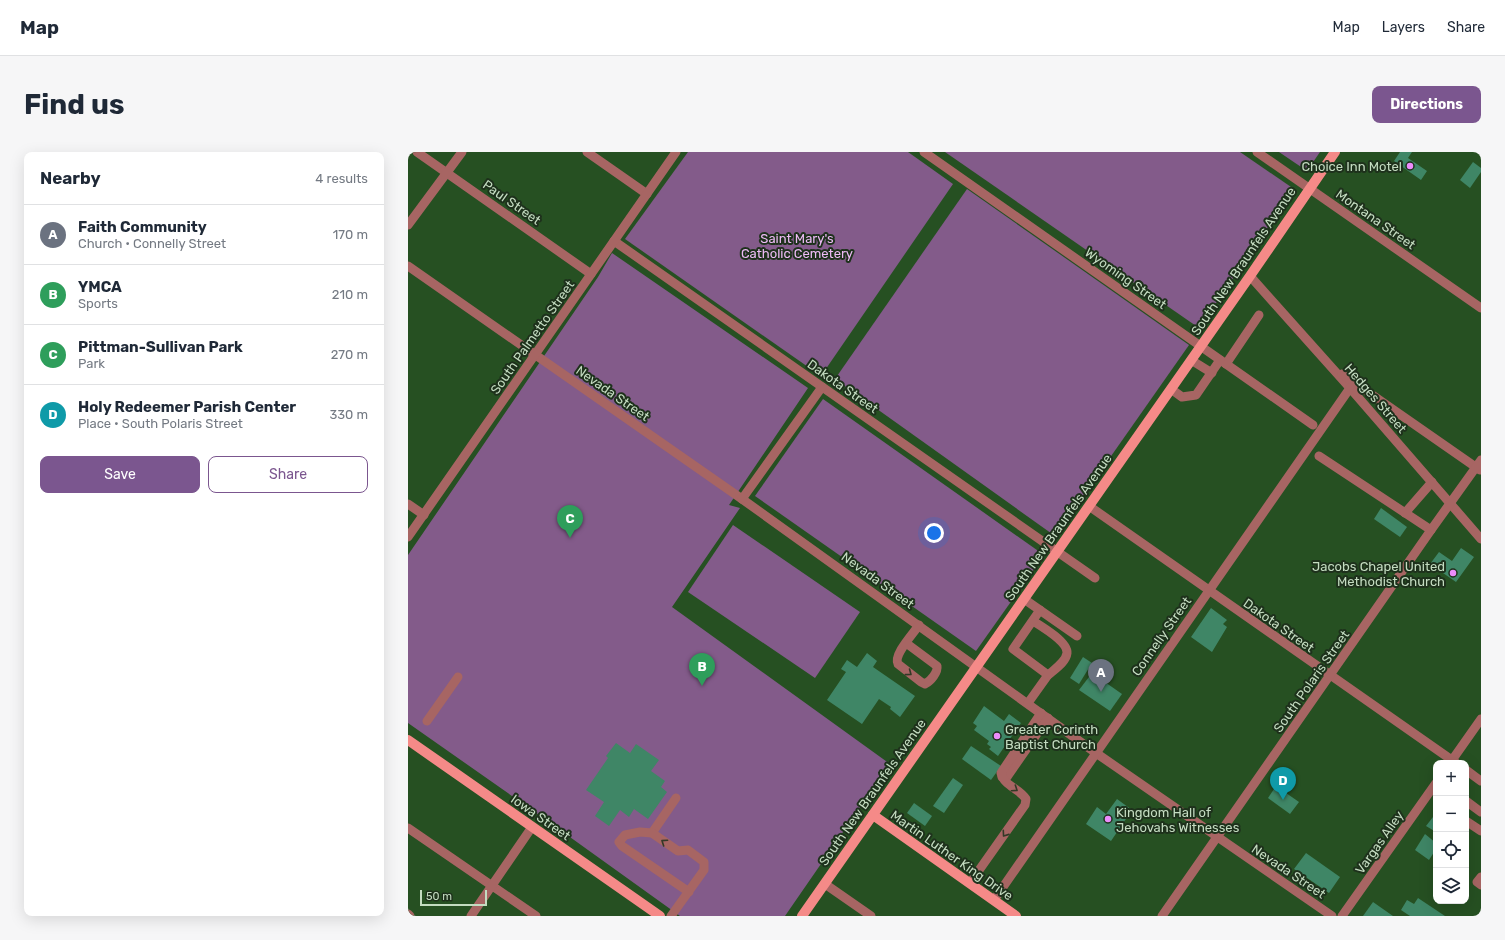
<!DOCTYPE html>
<meta charset="utf-8">
<style>
:root{--surface:#fff;--page:#f6f6f7;--text:#1f2937;--muted:#747a83;--line:#e0e1e3;--accent:#7b568f}
body{margin:0;font-family:Rubik,sans-serif;background:var(--page);color:var(--text)}
.controls{position:absolute;right:12px;bottom:12px;display:grid;overflow:hidden;border-radius:8px;box-shadow:0 4px 16px #0002}
.controls button{width:36px;height:36px;display:grid;place-items:center;padding:0;border:0;border-bottom:1px solid var(--line);background:var(--surface);color:var(--text);font:20px sans-serif}
.scale{position:absolute;left:12px;bottom:10px;width:67px;box-sizing:border-box;padding-left:4px;border:2px solid #c4dcc1;border-top:0;font-size:11px;line-height:14px;white-space:nowrap;color:#c4dcc1;-webkit-text-stroke:3px #1e311c;paint-order:stroke}
.you{position:absolute;left:526px;top:381px;width:14px;height:14px;margin:-10px;border:3px solid #fff;border-radius:50%;background:#1a73e8;box-shadow:0 0 0 6px #1a73e833}
.badge{display:grid;place-items:center;width:26px;height:26px;border-radius:50%;background:var(--accent);color:#fff;font-size:13px;font-weight:700}
.pin{position:absolute;translate:-50% -33px;filter:drop-shadow(0 1px 2px #0008)}
.pin::after{content:'';position:absolute;top:21px;width:14px;height:12px;background:inherit;clip-path:polygon(0 0,100% 0,50% 100%)}
.list{margin:0;padding:0;list-style:none}
h2{display:flex;justify-content:space-between;align-items:center;height:52px;margin:0;padding:0 16px;font-size:17px}
h2 small{font-size:13px;font-weight:400;color:var(--muted)}
.list li{display:grid;grid-template-columns:26px 1fr auto;gap:12px;align-items:center;box-sizing:border-box;height:60px;padding:0 16px;border-top:1px solid var(--line)}
.list b{display:block;font-size:15px;white-space:nowrap}
.list p{margin:0;font-size:13px;white-space:nowrap;color:var(--muted)}
.list em{font-size:13px;font-style:normal;color:var(--muted)}
.actions{display:flex;gap:8px;padding:12px 16px}
.actions a{flex:1;padding:9px 0;border:1px solid var(--accent);border-radius:8px;text-align:center;font-size:14px;color:var(--accent)}
.actions .main{background:var(--accent);color:#fff}
.icon{flex:none;width:22px;height:22px;fill:none;stroke:currentColor;stroke-width:2;stroke-linecap:round;stroke-linejoin:round}
.map{position:relative;flex:none;width:1073px;height:764px;overflow:hidden;border-radius:8px}
header{display:flex;align-items:center;gap:24px;box-sizing:border-box;height:56px;padding:0 20px;background:var(--surface);border-bottom:1px solid var(--line)}
header strong{font-size:19px}
nav{display:flex;gap:22px;margin-inline-start:auto;font-size:14px}
.intro{display:flex;align-items:center;justify-content:space-between;box-sizing:border-box;height:96px;padding:0 24px}
h1{margin:0;font-size:28px}
.button{padding:10px 18px;border-radius:8px;background:var(--accent);color:#fff;font-size:14px;font-weight:700}
main{display:flex;gap:24px;padding:0 24px}
aside{flex:1;background:var(--surface);border-radius:8px;box-shadow:0 4px 16px #0002}
.map>svg:first-child{display:block}
.green{fill:#835b8a}
.building{fill:#3f8666}
.lines{fill:none;stroke-linecap:round;stroke-linejoin:round}
.minor{stroke:#a76563;stroke-width:9}
.major{stroke:#f58a88;stroke-width:10}
.oneway{stroke:#333927}
.poi-dot{fill:#ec8cfb;stroke:#1e311c;stroke-width:1.5}
.labels{text-anchor:middle;stroke-width:4;stroke-linejoin:round;paint-order:stroke}
.poi-label{font-size:13px;fill:#c4dcc1;stroke:#1e311c;text-anchor:end}
.street-label{font-size:13px;fill:#c4dcc1;stroke:#1e311c}
.park-label{font-size:13px;fill:#eebbf6;stroke:#1e311c}
</style>
<header>
<strong>Map</strong>
<nav><a>Map</a><a>Layers</a><a>Share</a></nav>
</header>
<div class="intro"><h1>Find us</h1><a class="button">Directions</a></div>
<main>
<aside>
<h2>Nearby<small>4 results</small></h2>
<ul class="list">
<li><span class="badge" style="background:#6b7280">A</span><div><b>Faith Community</b><p>Church · Connelly Street</p></div><em>170 m</em></li>
<li><span class="badge" style="background:#2e9e5b">B</span><div><b>YMCA</b><p>Sports</p></div><em>210 m</em></li>
<li><span class="badge" style="background:#2e9e5b">C</span><div><b>Pittman-Sullivan Park</b><p>Park</p></div><em>270 m</em></li>
<li><span class="badge" style="background:#0f9aa8">D</span><div><b>Holy Redeemer Parish Center</b><p>Place · South Polaris Street</p></div><em>330 m</em></li>
</ul>
<div class="actions"><a class="main">Save</a><a>Share</a></div>
</aside>
<div class="map">
<svg width="1073" height="764" viewBox="0 0 1073 764">
<rect width="100%" height="100%" fill="#265022"/>
<g class="green">
<polygon points="280,0 500,0 545,32 413,224 217,87"/>
<polygon points="537,0 832,0 886,37 791,176"/>
<polygon points="871,0 912,0 899,19"/>
<polygon points="559,37 781,193 647,384 427,227"/>
<polygon points="204,101 400,236 321,353 332,356 264,455 482,612 377,764 272,764 134,665 0,571 0,403 190,125"/>
<polygon points="415,247 636,403 568,499 347,344"/>
<polygon points="325,373 452,460 407,526 280,440"/>
</g>
<g class="building">
<polygon points="992,0 1004,0 1000,6 1019,19 1013,28 986,9"/>
<polygon points="1065,10 1073,16 1073,20 1062,36 1052,28"/>
<polygon points="973,356 999,375 992,385 966,367"/>
<polygon points="1053,396 1066,405 1048,430 1022,412 1031,400 1044,409"/>
<polygon points="803,456 819,468 815,472 819,475 804,500 783,485"/>
<polygon points="459,501 469,509 465,515 507,544 492,565 482,557 483,555 471,547 454,572 419,548 438,520 433,517 439,508 449,515"/>
<polygon points="675,505 684,511 671,532 662,526"/>
<polygon points="684,521 714,542 702,559 671,538"/>
<polygon points="576,554 596,569 601,562 613,571 590,604 581,597 583,595 579,592 581,589 566,578 569,574 565,571"/>
<polygon points="208,591 222,601 228,592 251,608 243,619 257,629 253,635 259,640 240,667 226,657 221,665 212,658 201,674 187,664 196,650 178,638 200,606 198,604"/>
<polygon points="563,594 593,614 583,628 554,607"/>
<polygon points="545,626 555,633 536,661 525,654"/>
<polygon points="868,634 891,650 882,662 860,646"/>
<polygon points="709,647 724,658 703,689 678,672 689,655 698,662"/>
<polygon points="506,651 524,664 517,674 499,661"/>
<polygon points="1025,665 1028,667 1028,680 1018,674"/>
<polygon points="1017,682 1028,691 1028,697 1021,708 1007,698"/>
<polygon points="898,701 932,725 921,741 886,717"/>
<polygon points="1010,746 1037,764 1002,764 993,758 999,748 1006,752"/>
<polygon points="965,750 985,764 955,764"/>
</g>
<g class="lines">
<g class="minor">
<polyline points="9,0 183,122"/>
<polyline points="179,0 239,42"/>
<polyline points="516,0 905,273"/>
<polyline points="849,0 1073,156"/>
<polyline points="0,73 54,0"/>
<polyline points="206,89 687,426"/>
<polyline points="0,114 334,347 688,601 924,764"/>
<polyline points="842,124 942,236 1073,387"/>
<polyline points="783,208 804,221"/>
<polyline points="818,212 851,163"/>
<polyline points="934,222 1072,318"/>
<polyline points="763,237 774,245 788,243 812,208"/>
<polyline points="911,304 1023,378"/>
<polyline points="334,347 414,235"/>
<polyline points="0,352 16,363"/>
<polyline points="681,354 1048,611"/>
<polyline points="997,361 1024,330"/>
<polyline points="0,385 268,0"/>
<polyline points="616,447 669,484"/>
<path d="M625,469C633,474 660,490 659,501C658,510 647,517 640,523"/>
<path d="M498,491L529,514C530,520 523,529 517,532L513,530L490,512C485,503 505,482 511,473"/>
<polyline points="620,551 640,523 605,497 632,458"/>
<polyline points="19,569 50,525"/>
<polyline points="1042,611 1073,567"/>
<polyline points="1058,618 1073,629"/>
<polyline points="594,625 599,625 601,622 640,566"/>
<polyline points="1058,649 1073,660"/>
<polyline points="1058,669 1073,679"/>
<polyline points="0,676 128,764"/>
<polyline points="244,681 268,646"/>
<polyline points="1073,725 1069,730 1073,733"/>
<path d="M562,731L617,653L618,647C611,636 596,634 593,621L633,561"/>
<polyline points="417,732 463,764"/>
<polyline points="586,748 942,236"/>
<polyline points="0,762 2,764"/>
<polyline points="63,764 124,675"/>
<polyline points="263,764 296,718 296,710 280,698 270,699 244,681 232,680 217,683 211,690 214,694 281,740"/>
<polyline points="754,764 1023,378 1073,308"/>
<polyline points="934,764 1028,631"/>
</g>
<g class="major">
<polyline points="0,588 252,764"/>
<polyline points="465,663 608,764"/>
<polyline points="394,764 842,124 927,0"/>
</g>
</g>
<defs><path id="oneway-chevron" d="M-2-3.5L2.5 0L-2 3.5" fill="none" stroke-width="1.6" stroke-linecap="round" stroke-linejoin="round"/></defs>
<g class="oneway">
<use href="#oneway-chevron" transform="translate(501 521) rotate(37)"/>
<use href="#oneway-chevron" transform="translate(607 637) rotate(34)"/>
<use href="#oneway-chevron" transform="translate(597 682) rotate(125)"/>
<use href="#oneway-chevron" transform="translate(256 690) rotate(-146)"/>
</g>
<g class="poi-dot">
<circle cx="1002" cy="14" r="4"/>
<circle cx="1045" cy="421" r="4"/>
<circle cx="589" cy="584" r="4"/>
<circle cx="700" cy="667" r="4"/>
</g>
<g class="labels">
<g class="poi-label">
<text x="994" y="19">Choice Inn Motel</text>
<text x="1037" y="419">Jacobs Chapel United<tspan x="1037" dy="15">Methodist Church</tspan></text>
<text x="597" y="582" text-anchor="start">Greater Corinth<tspan x="597" dy="15">Baptist Church</tspan></text>
<text x="708" y="665" text-anchor="start">Kingdom Hall of<tspan x="708" dy="15">Jehovahs Witnesses</tspan></text>
</g>
<g class="street-label">
<text transform="translate(104 50) rotate(35)" y="5">Paul Street</text>
<text transform="translate(968 67) rotate(35)" y="5">Montana Street</text>
<text transform="translate(835 109) rotate(-56)" y="5">South New Braunfels Avenue</text>
<text transform="translate(718 126) rotate(35)" y="5">Wyoming Street</text>
<text transform="translate(124 185) rotate(-55)" y="5">South Palmetto Street</text>
<text transform="translate(435 234) rotate(35)" y="5">Dakota Street</text>
<text transform="translate(205 241) rotate(35)" y="5">Nevada Street</text>
<text transform="translate(968 246) rotate(49)" y="5">Hedges Street</text>
<text transform="translate(650 375) rotate(-55)" y="5">South New Braunfels Avenue</text>
<text transform="translate(470 428) rotate(36)" y="5">Nevada Street</text>
<text transform="translate(871 473) rotate(35)" y="5">Dakota Street</text>
<text transform="translate(753 484) rotate(-55)" y="5">Connelly Street</text>
<text transform="translate(903 529) rotate(-55)" y="5">South Polaris Street</text>
<text transform="translate(464 640) rotate(-55)" y="5">South New Braunfels Avenue</text>
<text transform="translate(133 665) rotate(35)" y="5">Iowa Street</text>
<text transform="translate(971 690) rotate(-55)" y="5">Vargas Alley</text>
<text transform="translate(544 703) rotate(35)" y="5">Martin Luther King Drive</text>
<text transform="translate(881 719) rotate(34)" y="5">Nevada Street</text>
</g>
<g class="park-label">
<text x="389" y="91">Saint Mary's<tspan x="389" dy="15">Catholic Cemetery</tspan></text>
</g>
</g>
</svg>
<div class="controls">
<button>+</button>
<button>−</button>
<button><svg class="icon" aria-label="locate" viewBox="0 0 24 24"><circle cx="12" cy="12" r="6"/><path d="M12 2v4M12 18v4M2 12h4M18 12h4"/></svg></button>
<button><svg class="icon" aria-label="layers" viewBox="0 0 24 24"><path d="M12 4l9 5-9 5-9-5zM3 14l9 5 9-5"/></svg></button>
</div>
<div class="scale">50 m</div>
<div class="you"></div>
<div class="pin badge" style="left:693px;top:540px;background:#6b7280">A</div>
<div class="pin badge" style="left:294px;top:534px;background:#2e9e5b">B</div>
<div class="pin badge" style="left:162px;top:386px;background:#2e9e5b">C</div>
<div class="pin badge" style="left:875px;top:648px;background:#0f9aa8">D</div>
</div>
</main>
